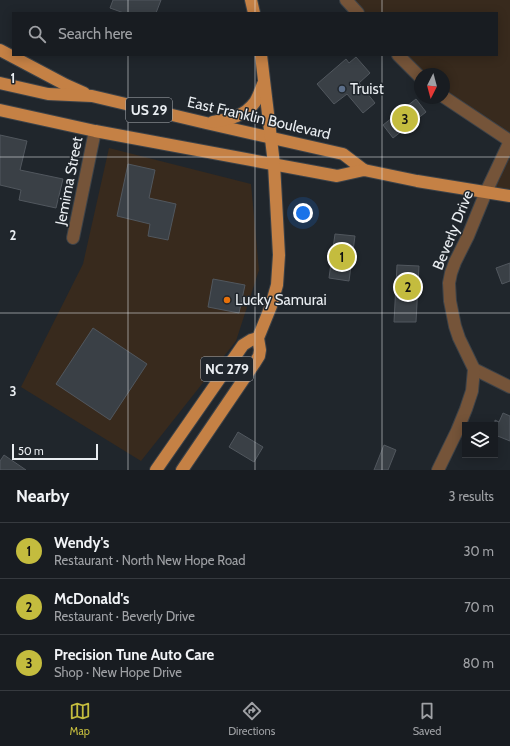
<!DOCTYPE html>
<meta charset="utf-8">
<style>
:root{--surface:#181c21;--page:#21252a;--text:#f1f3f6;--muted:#9fa1a5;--line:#363a3f;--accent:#c4bc3e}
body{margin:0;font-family:Cabin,sans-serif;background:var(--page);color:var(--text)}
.controls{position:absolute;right:12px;bottom:12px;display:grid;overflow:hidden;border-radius:0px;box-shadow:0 2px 10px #0003}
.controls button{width:36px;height:36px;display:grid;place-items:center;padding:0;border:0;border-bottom:1px solid var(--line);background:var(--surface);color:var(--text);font:20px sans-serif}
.compass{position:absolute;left:414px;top:68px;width:36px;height:36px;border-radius:50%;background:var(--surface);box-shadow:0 2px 10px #0003;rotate:186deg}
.scale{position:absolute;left:12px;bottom:10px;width:86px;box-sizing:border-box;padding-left:4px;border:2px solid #e9edf1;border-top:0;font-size:11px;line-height:14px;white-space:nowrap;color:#e9edf1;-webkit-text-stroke:3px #20262c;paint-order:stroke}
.you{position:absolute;left:303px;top:213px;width:14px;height:14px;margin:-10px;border:3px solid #fff;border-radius:50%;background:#1a73e8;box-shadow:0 0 0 6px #1a73e833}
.badge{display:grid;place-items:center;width:26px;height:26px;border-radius:50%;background:var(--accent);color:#111;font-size:13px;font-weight:700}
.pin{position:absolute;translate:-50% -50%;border:2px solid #fff;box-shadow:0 1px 4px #0006}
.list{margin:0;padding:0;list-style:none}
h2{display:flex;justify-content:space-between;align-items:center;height:52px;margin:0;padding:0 16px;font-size:17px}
h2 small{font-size:13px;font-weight:400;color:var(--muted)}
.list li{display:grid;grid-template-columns:26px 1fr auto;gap:12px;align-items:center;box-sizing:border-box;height:56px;padding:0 16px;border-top:1px solid var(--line)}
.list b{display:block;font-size:15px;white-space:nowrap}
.list p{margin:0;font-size:13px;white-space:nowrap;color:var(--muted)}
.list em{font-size:13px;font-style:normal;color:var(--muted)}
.icon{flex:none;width:22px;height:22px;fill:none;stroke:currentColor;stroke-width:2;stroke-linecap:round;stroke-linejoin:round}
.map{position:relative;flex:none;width:510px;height:470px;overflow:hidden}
.search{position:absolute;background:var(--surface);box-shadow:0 2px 10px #0003;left:12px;right:12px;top:12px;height:44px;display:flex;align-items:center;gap:10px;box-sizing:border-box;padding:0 14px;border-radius:0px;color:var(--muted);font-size:15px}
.sheet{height:220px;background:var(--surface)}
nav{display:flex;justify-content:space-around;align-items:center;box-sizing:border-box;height:56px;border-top:1px solid var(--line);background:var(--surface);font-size:11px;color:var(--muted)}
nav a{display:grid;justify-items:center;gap:2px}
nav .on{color:var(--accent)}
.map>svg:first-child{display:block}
.commercial{fill:#382a1d}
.building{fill:#3a4046;stroke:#51575e}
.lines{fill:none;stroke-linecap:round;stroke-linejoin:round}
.minor-casing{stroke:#3c4248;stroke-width:14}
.major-casing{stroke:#3c4248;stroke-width:14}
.minor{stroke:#755439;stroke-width:12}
.major{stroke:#c58145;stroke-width:12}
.grid{fill:none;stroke:#e9edf1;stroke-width:1;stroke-opacity:0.55}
.service-dot{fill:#5c6f8a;stroke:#20262c;stroke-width:1.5}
.food-dot{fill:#e8710a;stroke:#20262c;stroke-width:1.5}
.labels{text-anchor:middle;stroke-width:3;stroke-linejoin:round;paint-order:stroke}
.shield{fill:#20262c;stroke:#adb1b6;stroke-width:1}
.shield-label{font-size:14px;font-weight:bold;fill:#e9edf1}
.poi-label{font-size:15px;fill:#e9edf1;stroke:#20262c;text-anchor:start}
.street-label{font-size:15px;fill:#e9edf1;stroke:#20262c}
.grid-label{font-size:13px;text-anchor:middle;font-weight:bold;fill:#e9edf1;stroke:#20262c;stroke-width:3;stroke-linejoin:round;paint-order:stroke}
</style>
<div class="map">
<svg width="510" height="470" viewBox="0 0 510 470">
<rect width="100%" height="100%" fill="#20262c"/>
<g class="commercial">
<polygon points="346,0 510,0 510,196 486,192 510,141 444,97 444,74 420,74 398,55 497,55 497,13 358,13"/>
<polygon points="109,148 251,184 259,270 236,341 141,461 21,387 83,264"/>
</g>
<g class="building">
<polygon points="113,0 161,0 156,13 124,13 110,8"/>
<polygon points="356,57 370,73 359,83 375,103 363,113 347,94 334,104 317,84 346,59 349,63"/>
<polygon points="416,99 426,112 393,138 383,125"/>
<polygon points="0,135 27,141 20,170 63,179 56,208 19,200 21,190 0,185"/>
<polygon points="128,164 155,170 149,198 176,204 168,240 148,236 150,224 117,216"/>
<polygon points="335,234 355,236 349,281 329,278"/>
<polygon points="510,263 510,281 502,284 496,268"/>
<polygon points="397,265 419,266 416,322 394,322"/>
<polygon points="213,279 245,285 239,313 208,307"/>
<polygon points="93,328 147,364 110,420 56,384"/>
<polygon points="503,413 510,416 510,441 495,435 495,420 499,422"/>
<polygon points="238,432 263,447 254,462 229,447"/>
<polygon points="384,445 396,450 388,470 374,470"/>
<polygon points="4,455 26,470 0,470 0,461"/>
</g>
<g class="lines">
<defs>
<g id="minor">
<polyline points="346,0 358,13"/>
<polyline points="398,55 420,77"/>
<polyline points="73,238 95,131"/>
<polyline points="474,369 510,387"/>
<polyline points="438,470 457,431 466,409 472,391 474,369 459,338 455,326 450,301 449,283 451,273 455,262 468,236 486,192 510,141 444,97"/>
</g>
<g id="major">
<polyline points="251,0 254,13"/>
<polyline points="0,50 66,85 84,93"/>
<polyline points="0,83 48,94 92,96 206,123 343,154 364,170"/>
<polyline points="0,110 95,131 337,176 364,170 417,181 510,196"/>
<path d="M213,122C229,119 244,117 255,102C259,96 261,88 264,82"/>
<polyline points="156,470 243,345 251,340 258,338"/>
<polyline points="182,470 254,364 259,356 260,350 258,338 271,306 277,285 279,255 274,164 261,55"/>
</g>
</defs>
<use href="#minor" class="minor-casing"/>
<use href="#major" class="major-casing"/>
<use href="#minor" class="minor"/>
<use href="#major" class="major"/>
</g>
<path class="grid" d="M128,0V13M255,0V13M382,0V13M128,55V470M255,55V470M382,55V470M0,157H510M0,313H510"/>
<circle class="service-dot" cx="342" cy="89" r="4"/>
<circle class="food-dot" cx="227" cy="300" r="4"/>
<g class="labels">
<g class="shield">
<rect x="126" y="98" width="46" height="24" rx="3"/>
<rect x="201" y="357" width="52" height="24" rx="3"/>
</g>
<g class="shield-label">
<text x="149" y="115">US 29</text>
<text x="227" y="374">NC 279</text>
</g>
<g class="poi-label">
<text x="350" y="94">Truist</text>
<text x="235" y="305">Lucky Samurai</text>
</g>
<g class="street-label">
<text transform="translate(259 118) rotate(13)" y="5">East Franklin Boulevard</text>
<text transform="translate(69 181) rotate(-79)" y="5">Jemima Street</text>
<text transform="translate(453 230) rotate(-68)" y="5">Beverly Drive</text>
</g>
</g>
<g class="grid-label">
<text x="13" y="83">1</text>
<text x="13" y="240">2</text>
<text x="13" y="396">3</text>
</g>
</svg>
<div class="controls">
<button><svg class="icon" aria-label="layers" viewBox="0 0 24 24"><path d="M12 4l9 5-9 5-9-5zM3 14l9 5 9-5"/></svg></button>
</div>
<svg class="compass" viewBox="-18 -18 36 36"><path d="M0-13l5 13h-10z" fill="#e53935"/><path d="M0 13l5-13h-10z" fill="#9fa1a5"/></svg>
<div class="scale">50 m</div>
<div class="you"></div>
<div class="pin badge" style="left:342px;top:257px">1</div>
<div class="pin badge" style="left:408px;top:287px">2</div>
<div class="pin badge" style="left:405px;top:119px">3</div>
<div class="search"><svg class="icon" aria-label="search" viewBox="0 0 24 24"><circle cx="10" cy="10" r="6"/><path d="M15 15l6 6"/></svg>Search here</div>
</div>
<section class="sheet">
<h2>Nearby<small>3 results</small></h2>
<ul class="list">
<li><span class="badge">1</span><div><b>Wendy's</b><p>Restaurant · North New Hope Road</p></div><em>30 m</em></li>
<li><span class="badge">2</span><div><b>McDonald's</b><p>Restaurant · Beverly Drive</p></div><em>70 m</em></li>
<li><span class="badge">3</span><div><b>Precision Tune Auto Care</b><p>Shop · New Hope Drive</p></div><em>80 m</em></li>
</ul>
</section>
<nav>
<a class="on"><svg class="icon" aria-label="map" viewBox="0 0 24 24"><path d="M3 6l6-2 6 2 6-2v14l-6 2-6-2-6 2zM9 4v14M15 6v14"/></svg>Map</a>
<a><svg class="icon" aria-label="directions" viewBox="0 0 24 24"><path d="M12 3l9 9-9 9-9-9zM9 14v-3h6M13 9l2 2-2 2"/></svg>Directions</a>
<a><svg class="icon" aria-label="saved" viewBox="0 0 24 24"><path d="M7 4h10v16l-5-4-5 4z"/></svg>Saved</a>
</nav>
